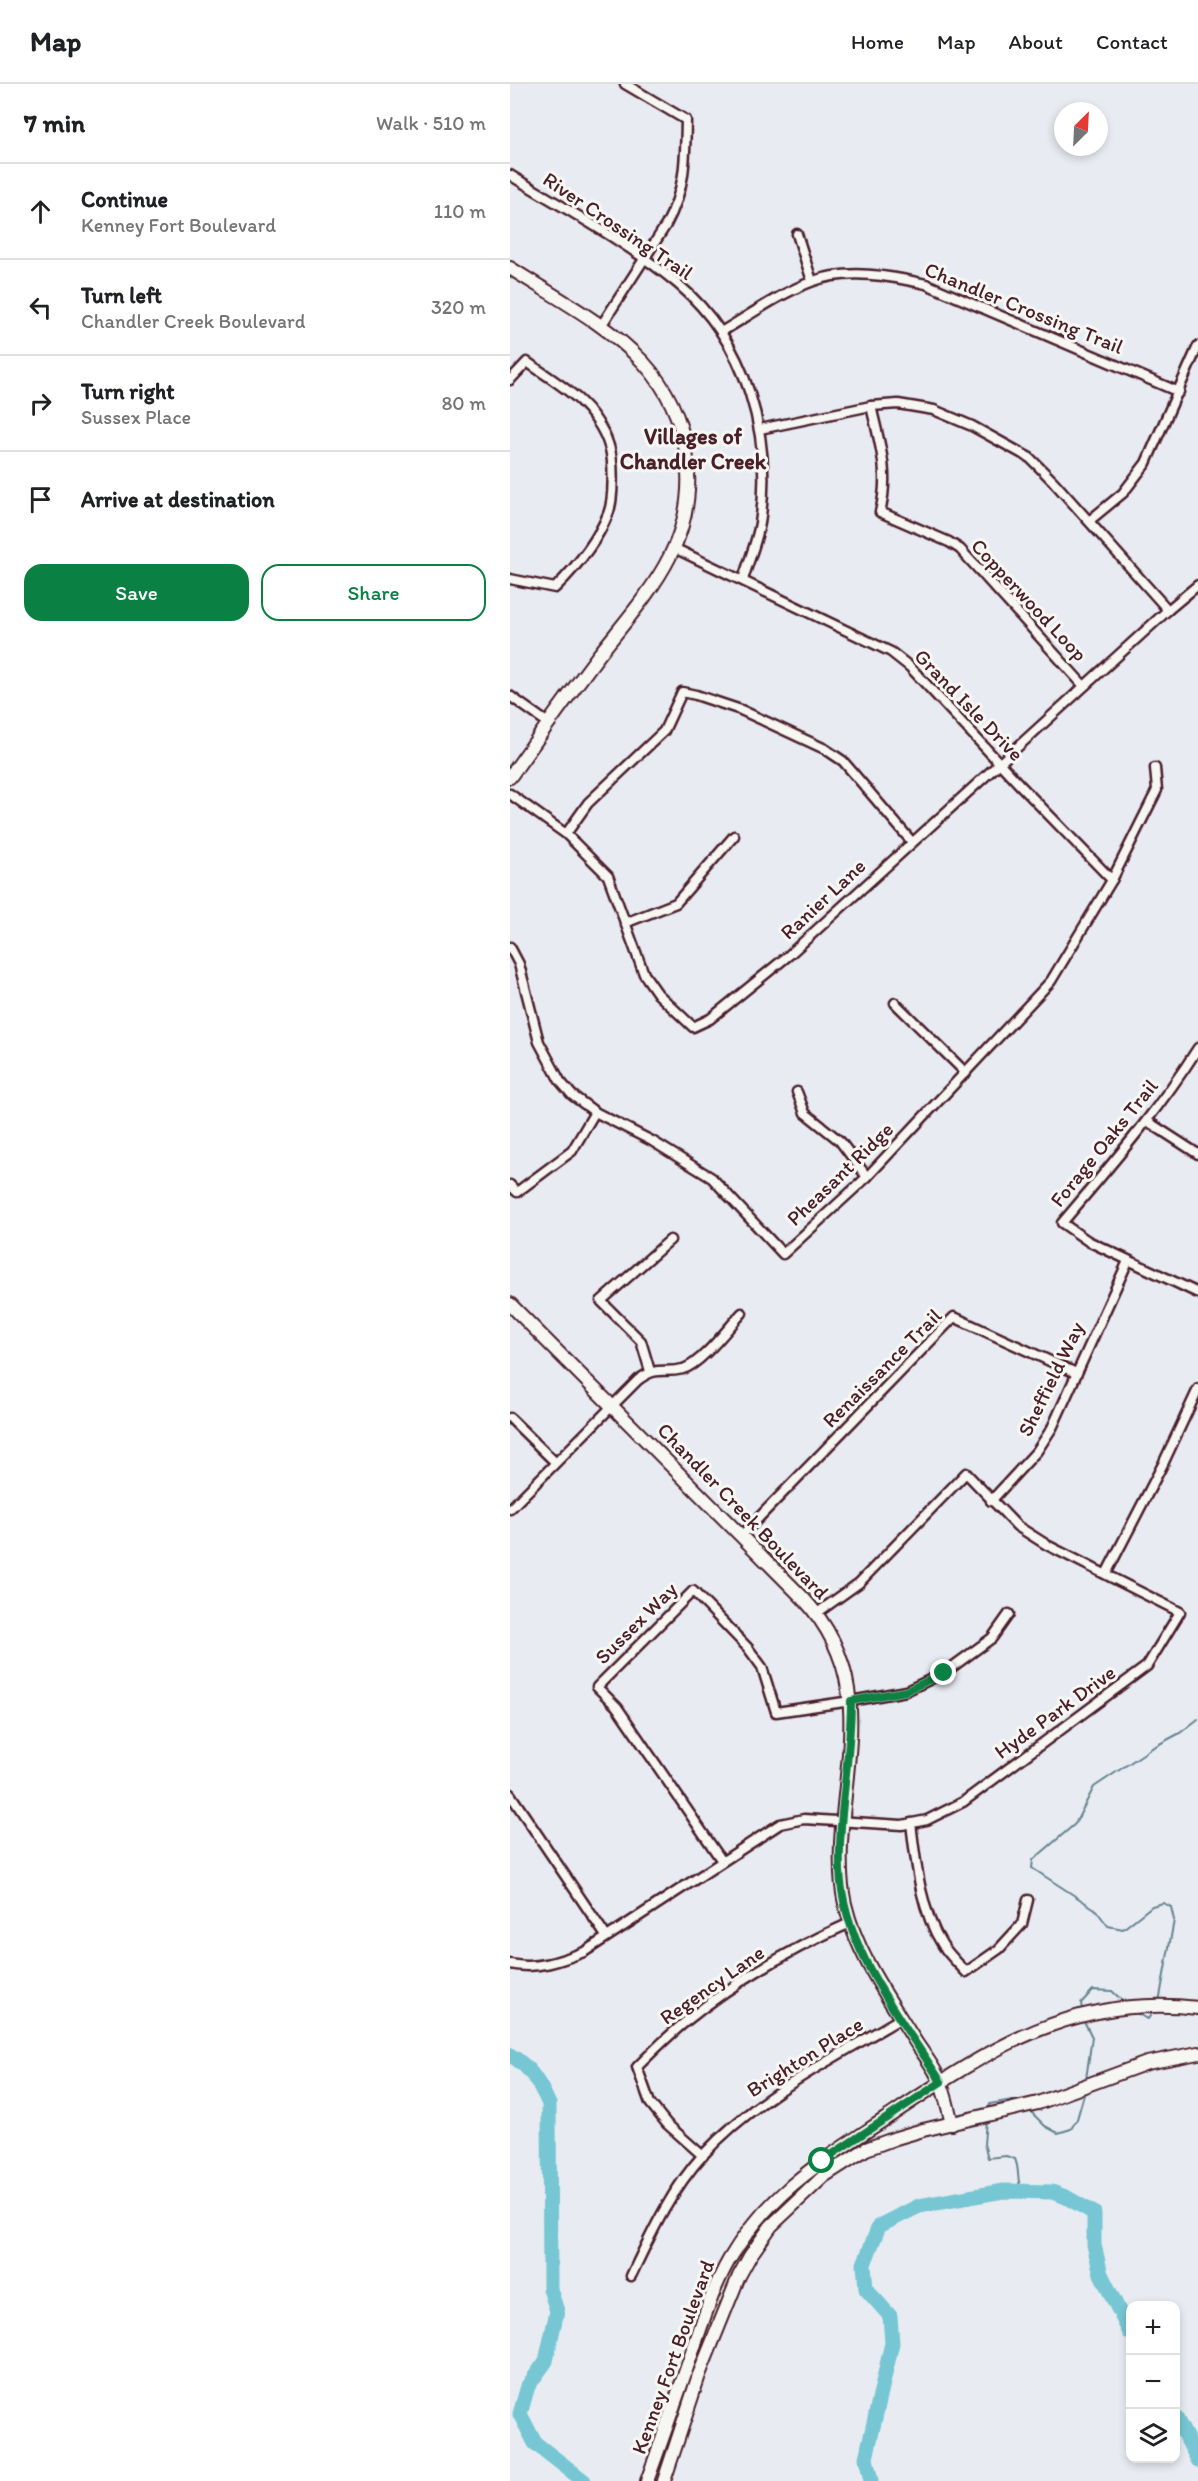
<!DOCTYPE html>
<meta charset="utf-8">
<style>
:root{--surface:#fff;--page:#f6f6f6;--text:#202124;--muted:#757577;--line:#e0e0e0;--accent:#0b8043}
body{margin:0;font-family:Itim,sans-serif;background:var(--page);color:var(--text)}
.controls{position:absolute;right:18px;bottom:18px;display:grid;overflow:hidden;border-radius:12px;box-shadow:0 3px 9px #0003}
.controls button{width:54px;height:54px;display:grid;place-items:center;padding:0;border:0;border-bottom:2px solid var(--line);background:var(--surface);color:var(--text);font:30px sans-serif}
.compass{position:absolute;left:544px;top:18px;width:54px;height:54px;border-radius:50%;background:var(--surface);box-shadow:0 3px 9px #0003;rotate:24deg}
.stop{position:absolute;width:18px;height:18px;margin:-14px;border:4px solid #0b8043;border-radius:50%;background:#fff}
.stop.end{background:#0b8043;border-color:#fff;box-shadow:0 2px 6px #0008}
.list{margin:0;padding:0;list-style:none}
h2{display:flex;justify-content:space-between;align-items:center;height:78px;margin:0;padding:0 24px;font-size:26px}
h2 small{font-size:20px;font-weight:400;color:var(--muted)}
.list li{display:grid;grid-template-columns:39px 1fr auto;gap:18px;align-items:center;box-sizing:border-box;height:96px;padding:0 24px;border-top:2px solid var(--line)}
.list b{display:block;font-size:22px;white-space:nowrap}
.list p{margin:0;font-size:20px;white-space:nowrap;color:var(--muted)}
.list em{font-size:20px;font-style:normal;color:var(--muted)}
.actions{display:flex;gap:12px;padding:18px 24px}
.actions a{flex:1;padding:14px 0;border:2px solid var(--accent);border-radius:18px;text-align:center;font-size:21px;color:var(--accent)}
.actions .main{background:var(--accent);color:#fff}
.icon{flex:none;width:33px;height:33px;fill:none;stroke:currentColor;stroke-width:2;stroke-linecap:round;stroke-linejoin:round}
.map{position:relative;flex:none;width:688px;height:2397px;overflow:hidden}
header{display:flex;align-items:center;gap:36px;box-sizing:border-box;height:84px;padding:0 30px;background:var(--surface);border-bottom:2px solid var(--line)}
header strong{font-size:28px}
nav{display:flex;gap:33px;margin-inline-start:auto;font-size:21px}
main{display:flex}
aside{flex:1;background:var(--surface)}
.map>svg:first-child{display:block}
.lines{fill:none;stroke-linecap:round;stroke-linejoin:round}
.stream{stroke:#658390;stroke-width:2}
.river{stroke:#77c6d4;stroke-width:15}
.street-casing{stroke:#4a1f2b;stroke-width:13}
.secondary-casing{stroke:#4a1f2b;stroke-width:16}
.street{stroke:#f6f6f2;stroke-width:8}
.secondary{stroke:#f6f6f2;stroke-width:12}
.route{stroke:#0b8043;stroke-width:8}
.labels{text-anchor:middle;stroke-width:6;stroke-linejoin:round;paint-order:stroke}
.street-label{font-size:21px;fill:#4a1f2b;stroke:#f6f6f2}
.neighbourhood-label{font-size:22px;font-weight:bold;fill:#4a1f2b;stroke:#f6f6f2}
</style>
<header>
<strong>Map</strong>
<nav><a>Home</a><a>Map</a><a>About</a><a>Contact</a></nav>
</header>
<main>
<aside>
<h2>7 min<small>Walk · 510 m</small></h2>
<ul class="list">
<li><svg class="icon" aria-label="ahead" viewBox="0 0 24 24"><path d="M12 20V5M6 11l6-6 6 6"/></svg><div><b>Continue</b><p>Kenney Fort Boulevard</p></div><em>110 m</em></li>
<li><svg class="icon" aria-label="left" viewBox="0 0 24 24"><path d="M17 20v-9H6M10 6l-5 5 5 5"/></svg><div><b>Turn left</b><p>Chandler Creek Boulevard</p></div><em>320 m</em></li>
<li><svg class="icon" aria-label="right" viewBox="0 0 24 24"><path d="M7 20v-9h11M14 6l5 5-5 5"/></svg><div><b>Turn right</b><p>Sussex Place</p></div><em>80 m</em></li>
<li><svg class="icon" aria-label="arrive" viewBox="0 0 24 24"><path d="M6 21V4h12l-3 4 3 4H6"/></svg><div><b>Arrive at destination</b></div></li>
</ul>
<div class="actions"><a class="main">Save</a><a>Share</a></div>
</aside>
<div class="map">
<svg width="688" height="2397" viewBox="0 0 688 2397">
<rect width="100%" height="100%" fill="#e8ecf2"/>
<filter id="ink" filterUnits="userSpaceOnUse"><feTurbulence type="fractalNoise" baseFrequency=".0167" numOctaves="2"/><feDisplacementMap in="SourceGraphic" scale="12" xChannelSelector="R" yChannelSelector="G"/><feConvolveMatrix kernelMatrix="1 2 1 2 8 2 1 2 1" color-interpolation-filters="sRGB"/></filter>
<g filter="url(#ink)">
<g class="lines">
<g class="stream">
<polyline points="649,1918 664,1836 661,1823 653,1819 642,1822 613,1845 598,1842 585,1825 522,1784 523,1776 565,1740 584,1703 642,1664 670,1649 688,1635"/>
<polyline points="572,1926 571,1919 583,1906 602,1907 616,1920"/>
<polyline points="624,1928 638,1935 645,1925"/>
<polyline points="573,1935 582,1953 576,1995"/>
<polyline points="478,2027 480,2020 502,2016 508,2019"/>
<polyline points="520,2027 535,2042 548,2049 561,2045 567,2035 575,2007"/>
<path d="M476,2036L474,2060L478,2074L496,2072L505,2075C510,2086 506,2096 512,2107"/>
</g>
<g class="river">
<path d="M0,1971C20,1982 30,2000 39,2020L40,2205L47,2227L36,2277L18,2302L10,2330L25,2359L74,2397"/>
<polyline points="666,2334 688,2376"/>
<polyline points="361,2397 356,2374 382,2259 380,2232 356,2205 354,2180 369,2142 409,2122 493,2107 542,2108 556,2113 584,2129 584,2161 591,2190 620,2249"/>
</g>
<defs>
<g id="street">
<path d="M0,91C55,125 119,159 168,200C237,258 263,353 250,439C247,458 238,478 233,496"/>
<polyline points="287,150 302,197"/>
<path d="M91,242L156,141C176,103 175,77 176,36L115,0"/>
<path d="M211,248C240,231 269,210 301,198C337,184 380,192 416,200L669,308"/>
<path d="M0,296L17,278C34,290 54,302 69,316C81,327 94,345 99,362C104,376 104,416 98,430C87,458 66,483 45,504L0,495"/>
<path d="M361,322C370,361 380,389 370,428L439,458L450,465L574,602"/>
<polyline points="250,345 361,322 388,320 424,326 462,342 520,374 543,397 658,526"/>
<polyline points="579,437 613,409 636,379 688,262"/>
<polyline points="164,464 381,568 400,583 509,700 602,796"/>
<polyline points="0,612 38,639"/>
<polyline points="0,710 56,750 98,792 134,890 148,910 183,943 200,935 279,871 658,526 688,501"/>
<polyline points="56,750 78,719 154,647 172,608 186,611 231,626 315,665 333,677 402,758"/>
<polyline points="115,839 166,819 224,752"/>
<polyline points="0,863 9,880 29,958 50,997 62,1011 85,1028 142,1057 202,1094 273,1170 357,1093 541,897 602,796 647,706 645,684"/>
<polyline points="385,919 456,989"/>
<path d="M688,964C648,1027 600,1082 552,1139L578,1157L688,1209"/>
<polyline points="287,1008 295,1029 330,1057 357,1093"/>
<polyline points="637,1037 688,1070"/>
<polyline points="0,1101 7,1108 62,1067 85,1028"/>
<polyline points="140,1287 131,1257 91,1217 160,1156"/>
<polyline points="0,1334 45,1378"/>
<polyline points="481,1417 527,1367 542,1344 618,1177"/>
<path d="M0,1425L128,1296C148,1281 152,1290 173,1285C191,1280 218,1244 232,1229"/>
<polyline points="231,1452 444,1233 566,1289"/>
<polyline points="596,1490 653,1380 688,1305"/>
<polyline points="0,1710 96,1852"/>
<path d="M401,1739C406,1779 410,1825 432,1860C438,1870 448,1879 456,1888L489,1865L512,1840L518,1816"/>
<polyline points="212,1777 107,1623 87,1603 183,1507 238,1564 252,1583 266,1628 341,1617 396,1607 434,1589 482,1554 499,1530"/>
<path d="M0,1880C26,1886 50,1877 74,1868L270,1740L294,1735L392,1741L417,1736L453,1718L637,1582L670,1528L537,1461L507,1442L456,1389L349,1499L307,1529"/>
<path d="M193,2072L157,2040L140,2019L127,1983C142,1968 158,1952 174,1939C223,1899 283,1864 340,1839"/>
<path d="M121,2192C141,2150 161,2106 193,2071C247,2012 323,1975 391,1934"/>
</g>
<g id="secondary">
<path d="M0,184C45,213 96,239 133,278C181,330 192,409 160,472C142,508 113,540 88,572C58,612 29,652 0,693"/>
<path d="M0,1220L293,1514C359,1586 339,1655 332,1743C330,1768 329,1794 335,1820C347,1871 378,1913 405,1957C414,1971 426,1985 431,2000C436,2013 439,2027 442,2040"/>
<path d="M137,2397C154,2351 169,2306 185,2260C195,2231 204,2202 219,2176C259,2108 312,2077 375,2035C476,1968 560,1909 688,1924"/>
<polyline points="154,2397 189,2291 229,2192 240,2172 261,2142 314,2092 356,2065 386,2054 413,2046 528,2019 637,1979 688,1969"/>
</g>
</defs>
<use href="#street" class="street-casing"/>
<use href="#secondary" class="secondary-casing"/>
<use href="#street" class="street"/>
<use href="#secondary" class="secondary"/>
</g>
</g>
<g class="lines" filter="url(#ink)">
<path class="route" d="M312,2077L431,1998C391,1934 333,1865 330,1786C328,1730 341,1674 341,1617L396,1607L434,1589"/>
</g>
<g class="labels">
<g class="street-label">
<text transform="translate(108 142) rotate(34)" y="7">River Crossing Trail</text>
<text transform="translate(514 224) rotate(22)" y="7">Chandler Crossing Trail</text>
<text transform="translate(519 516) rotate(47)" y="7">Copperwood Loop</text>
<text transform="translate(459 621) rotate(46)" y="7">Grand Isle Drive</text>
<text transform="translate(313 815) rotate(-43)" y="7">Ranier Lane</text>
<text transform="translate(594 1059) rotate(-51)" y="7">Forage Oaks Trail</text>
<text transform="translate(330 1090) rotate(-44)" y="7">Pheasant Ridge</text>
<text transform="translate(372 1284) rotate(-45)" y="7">Renaissance Trail</text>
<text transform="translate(541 1295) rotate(-64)" y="7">Sheffield Way</text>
<text transform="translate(233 1427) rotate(46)" y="7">Chandler Creek Boulevard</text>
<text transform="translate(126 1539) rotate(-45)" y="7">Sussex Way</text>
<text transform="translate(545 1628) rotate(-36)" y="7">Hyde Park Drive</text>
<text transform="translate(202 1901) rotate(-35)" y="7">Regency Lane</text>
<text transform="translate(295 1973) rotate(-32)" y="7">Brighton Place</text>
<text transform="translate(163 2273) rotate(-70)" y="7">Kenney Fort Boulevard</text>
</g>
<g class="neighbourhood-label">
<text x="183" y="360">Villages of<tspan x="183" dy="25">Chandler Creek</tspan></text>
</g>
</g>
</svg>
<div class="controls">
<button>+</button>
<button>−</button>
<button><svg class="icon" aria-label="layers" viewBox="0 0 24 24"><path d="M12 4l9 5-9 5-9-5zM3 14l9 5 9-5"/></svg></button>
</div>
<svg class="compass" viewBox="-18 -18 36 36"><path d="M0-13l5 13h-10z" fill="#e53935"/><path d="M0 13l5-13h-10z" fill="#757577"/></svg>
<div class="stop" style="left:312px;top:2077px"></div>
<div class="stop end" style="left:434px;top:1589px"></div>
</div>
</main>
